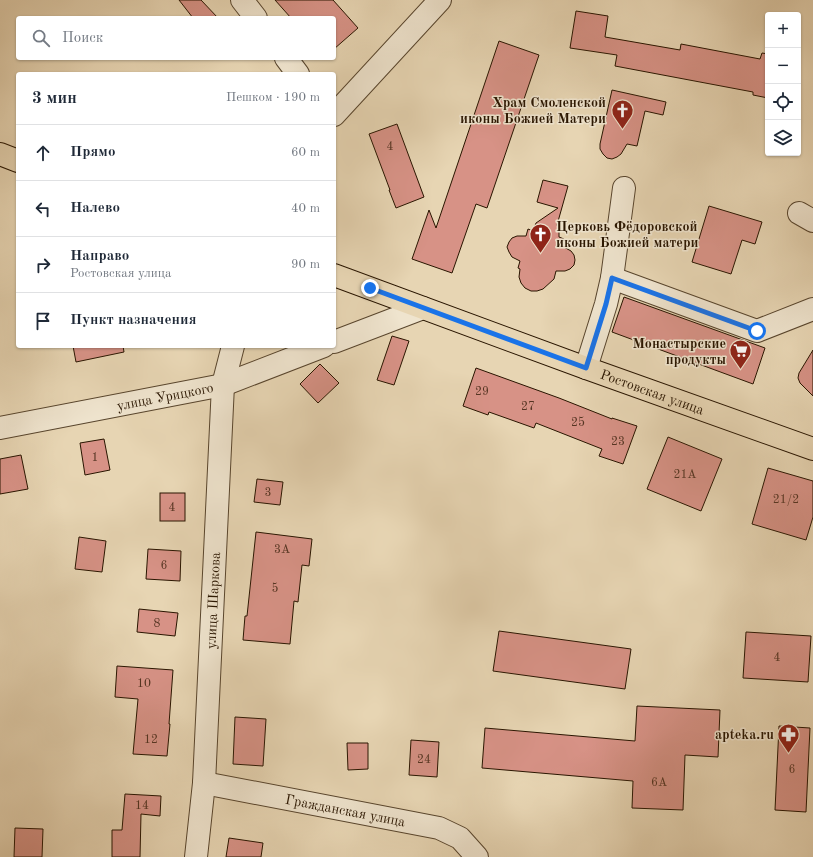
<!DOCTYPE html>
<html lang="ru">
<meta charset="utf-8">
<style>
:root{--surface:#fff;--page:#f6f6f7;--text:#1f2937;--muted:#747a83;--line:#e0e1e3}
body{margin:0;font-family:"Old Standard TT",serif;background:var(--page);color:var(--text)}
.controls{position:absolute;right:12px;top:12px;display:grid;overflow:hidden;border-radius:4px;box-shadow:0 1px 3px #0004}
.controls button{width:36px;height:36px;display:grid;place-items:center;padding:0;border:0;border-bottom:1px solid var(--line);background:var(--surface);color:var(--text);font:20px sans-serif}
.stop{position:absolute;width:12px;height:12px;margin:-9px;border:3px solid #1a73e8;border-radius:50%;background:#fff}
.stop.end{background:#1a73e8;border-color:#fff;box-shadow:0 1px 4px #0008}
.list{margin:0;padding:0;list-style:none}
h2{display:flex;justify-content:space-between;align-items:center;height:52px;margin:0;padding:0 16px;font-size:17px}
h2 small{font-size:13px;font-weight:400;color:var(--muted)}
.list li{display:grid;grid-template-columns:26px 1fr auto;gap:12px;align-items:center;box-sizing:border-box;height:56px;padding:0 16px;border-top:1px solid var(--line)}
.list b{display:block;font-size:15px;white-space:nowrap}
.list p{margin:0;font-size:13px;white-space:nowrap;color:var(--muted)}
.list em{font-size:13px;font-style:normal;color:var(--muted)}
.icon{flex:none;width:22px;height:22px;fill:none;stroke:currentColor;stroke-width:2;stroke-linecap:round;stroke-linejoin:round}
.map{position:relative;flex:none;width:813px;height:857px;overflow:hidden}
.search{position:absolute;background:var(--surface);box-shadow:0 1px 3px #0004;left:16px;top:16px;width:320px;height:44px;display:flex;align-items:center;gap:10px;box-sizing:border-box;padding:0 14px;border-radius:4px;color:var(--muted);font-size:15px}
.panel{position:absolute;background:var(--surface);box-shadow:0 1px 3px #0004;left:16px;top:72px;width:320px;height:276px;border-radius:4px}
.map>svg:first-child{display:block}
.building{fill:#d79286;stroke:#291500}
.lines{fill:none;stroke-linecap:round;stroke-linejoin:round}
.minor-casing{stroke:#58452d;stroke-width:24}
.major-casing{stroke:#291500;stroke-width:24}
.minor{stroke:#efe4ce;stroke-width:22}
.major{stroke:#e7d5b3;stroke-width:22}
.route{stroke:#1a73e8;stroke-width:5}
.labels{text-anchor:middle;stroke-width:3;stroke-linejoin:round;paint-order:stroke}
.number-label{font-size:12px;fill:#543422}
.poi-label{font-size:14px;font-weight:bold;fill:#291500;stroke:#efe4ce;text-anchor:end}
.street-label{font-size:14px;fill:#291500;stroke:#efe4ce}
</style>
<div class="map">
<svg width="813" height="857" viewBox="0 0 813 857">
<rect width="100%" height="100%" fill="#e7d5b3"/>
<filter id="stains"><feTurbulence type="fractalNoise" baseFrequency=".005" numOctaves="4"/><feColorMatrix values="0 0 0 0 .2 0 0 0 0 .09 0 0 0 0 .02 0 0 0 .5 -.17"/></filter>
<radialGradient id="worn" r=".72"><stop offset=".6" stop-color="#630" stop-opacity="0"/><stop offset="1" stop-color="#630" stop-opacity=".3"/></radialGradient>
<g class="building">
<polygon points="179,0 201,0 218,18 193,18"/>
<polygon points="275,0 333,0 358,28 334,49 334,18 291,18"/>
<polygon points="576,11 608,16 605,37 680,50 681,44 760,59 762,53 768,54 768,98 753,95 753,92 615,66 617,55 570,48"/>
<polygon points="499,41 539,55 487,208 476,204 452,273 412,259 429,210 436,228"/>
<polygon points="612,90 666,102 663,115 645,111 637,146 627,144 621,154 617,157 612,159 607,158 603,154 600,149 600,144"/>
<polygon points="397,124 424,197 396,208 389,190 390,190 369,134"/>
<polygon points="543,180 568,186 557,225 559,229 559,237 564,239 562,246 571,251 574,255 575,260 574,265 570,269 565,271 556,271 554,279 543,289 537,291 531,291 525,288 521,283 519,277 520,269 518,268 520,261 512,257 509,252 507,247 509,242 512,238 517,236 526,236 528,229 533,231 536,223 558,208 537,202"/>
<polygon points="709,206 762,222 755,244 742,240 731,274 692,262"/>
<polygon points="624,297 765,348 753,384 612,332"/>
<polygon points="392,336 409,341 394,385 377,380"/>
<polygon points="73,346 123,346 124,352 76,362"/>
<polygon points="813,350 813,396 800,383 798,378 799,373"/>
<polygon points="320,364 339,383 318,403 300,384"/>
<polygon points="476,368 559,398 612,419 612,418 637,426 623,464 599,456 602,449 536,423 534,428 489,412 488,415 463,406"/>
<polygon points="668,437 722,459 701,511 647,489"/>
<polygon points="104,439 110,470 85,475 80,443"/>
<polygon points="21,455 28,489 0,494 0,459"/>
<polygon points="768,468 813,481 813,517 806,540 752,524"/>
<polygon points="257,479 283,482 280,505 254,502"/>
<rect x="160" y="493" width="25" height="28"/>
<polygon points="256,532 312,539 309,566 302,565 298,602 294,601 290,644 243,640 245,616 247,616"/>
<polygon points="79,537 106,541 102,572 75,569"/>
<polygon points="148,549 181,551 180,581 146,579"/>
<polygon points="139,609 178,613 175,636 137,632"/>
<polygon points="499,631 631,649 625,689 493,671"/>
<polygon points="746,632 811,636 808,682 743,678"/>
<polygon points="117,666 173,670 169,724 170,724 167,756 133,754 138,699 115,697"/>
<polygon points="637,706 720,710 718,757 685,755 683,810 632,808 633,781 482,768 485,728 635,741"/>
<polygon points="235,717 266,719 263,766 233,764"/>
<polygon points="779,726 810,728 806,812 775,810"/>
<polygon points="411,740 439,742 437,777 409,775"/>
<polygon points="347,743 368,743 368,769 348,770"/>
<polygon points="125,794 161,796 160,816 141,814 140,857 112,857 112,830 122,830"/>
<polygon points="15,828 43,829 42,857 14,857"/>
<polygon points="229,838 263,843 261,857 226,857"/>
</g>
<g class="lines">
<defs>
<g id="minor">
<polyline points="242,0 256,18"/>
<polyline points="286,58 298,74"/>
<polyline points="334,115 440,0"/>
<polyline points="799,213 813,221"/>
<polyline points="612,278 757,331 813,309"/>
<polyline points="334,342 423,308"/>
<polyline points="586,368 606,304 612,278 624,188"/>
<path id="s1" d="M0,428L223,385L324,346"/>
<path id="s2" d="M204,783L439,828L460,838L477,857"/>
<path id="s3" d="M196,857L204,783L223,385L233,346"/>
</g>
<g id="major">
<polyline points="0,154 18,161"/>
<path id="s4" d="M334,275L586,368L813,449"/>
</g>
</defs>
<use href="#minor" class="minor-casing"/>
<use href="#major" class="major-casing"/>
<use href="#minor" class="minor"/>
<use href="#major" class="major"/>
</g>
<g class="lines">
<polyline class="route" points="370,288 586,368 606,304 612,278 757,331"/>
</g>
<defs>
<symbol id="church-pin" viewBox="-11 -11 22 30"><path d="M0 17L-7.5 6A9.5 9.5 0 1 1 7.5 6Z" fill="#8f2418" stroke="#efe4ce"/><path d="M-1.2-6h2.4v3.5h3.3v2.4h-3.3V6h-2.4V-.1h-3.3v-2.4h3.3Z" fill="#fff"/></symbol>
<symbol id="supermarket-pin" viewBox="-11 -11 22 30"><path d="M0 17L-7.5 6A9.5 9.5 0 1 1 7.5 6Z" fill="#8f2418" stroke="#efe4ce"/><path d="M-6-5.5h2.5l.6 2H6L4.5 2H-2.5L-4.4-4H-6ZM-1.5 3.2a1.3 1.3 0 1 0 .1 0ZM3 3.2a1.3 1.3 0 1 0 .1 0Z" fill="#fff"/></symbol>
<symbol id="pharmacy-pin" viewBox="-11 -11 22 30"><path d="M0 17L-7.5 6A9.5 9.5 0 1 1 7.5 6Z" fill="#8f2418" stroke="#efe4ce"/><path d="M-2-6h4v4h4v4h-4v4h-4v-4h-4v-4h4Z" fill="#fff"/></symbol>
</defs>
<g fill-rule="evenodd">
<use href="#church-pin" x="610" y="98" width="25" height="34"/>
<use href="#church-pin" x="528" y="222" width="25" height="34"/>
<use href="#supermarket-pin" x="728" y="338" width="25" height="34"/>
<use href="#pharmacy-pin" x="776" y="722" width="25" height="34"/>
</g>
<g class="labels">
<g class="number-label">
<text x="390" y="150">4</text>
<text x="482" y="395">29</text>
<text x="528" y="410">27</text>
<text x="578" y="426">25</text>
<text x="618" y="445">23</text>
<text x="95" y="461">1</text>
<text x="685" y="478">21А</text>
<text x="268" y="496">3</text>
<text x="786" y="503">21/2</text>
<text x="172" y="511">4</text>
<text x="282" y="553">3А</text>
<text x="164" y="569">6</text>
<text x="275" y="592">5</text>
<text x="157" y="627">8</text>
<text x="777" y="661">4</text>
<text x="144" y="687">10</text>
<text x="151" y="743">12</text>
<text x="424" y="763">24</text>
<text x="792" y="773">6</text>
<text x="659" y="786">6А</text>
<text x="142" y="809">14</text>
</g>
<g class="poi-label">
<text x="606" y="107">Храм Смоленской<tspan x="606" dy="16">иконы Божией Матери</tspan></text>
<text x="556" y="231" text-anchor="start">Церковь Фёдоровской<tspan x="556" dy="16">иконы Божией матери</tspan></text>
<text x="726" y="348">Монастырские<tspan x="726" dy="16">продукты</tspan></text>
<text x="774" y="739">apteka.ru</text>
</g>
<g class="street-label">
<text dy="5" stroke="none"><textPath href="#s4" startOffset="339">Ростовская улица</textPath></text>
<text dy="5" stroke="none"><textPath href="#s1" startOffset="168">улица Урицкого</textPath></text>
<text dy="5" stroke="none"><textPath href="#s3" startOffset="257">улица Шаркова</textPath></text>
<text dy="5" stroke="none"><textPath href="#s2" startOffset="144">Гражданская улица</textPath></text>
</g>
</g>
<rect width="100%" height="100%" filter="url(#stains)"/>
<rect width="100%" height="100%" fill="url(#worn)"/>
</svg>
<div class="controls">
<button>+</button>
<button>−</button>
<button><svg class="icon" aria-label="locate" viewBox="0 0 24 24"><circle cx="12" cy="12" r="6"/><path d="M12 2v4M12 18v4M2 12h4M18 12h4"/></svg></button>
<button><svg class="icon" aria-label="layers" viewBox="0 0 24 24"><path d="M12 4l9 5-9 5-9-5zM3 14l9 5 9-5"/></svg></button>
</div>
<div class="stop" style="left:757px;top:331px"></div>
<div class="stop end" style="left:370px;top:288px"></div>
<div class="search"><svg class="icon" aria-label="search" viewBox="0 0 24 24"><circle cx="10" cy="10" r="6"/><path d="M15 15l6 6"/></svg>Поиск</div>
<section class="panel">
<h2>3 мин<small>Пешком · 190 m</small></h2>
<ul class="list">
<li><svg class="icon" aria-label="ahead" viewBox="0 0 24 24"><path d="M12 20V5M6 11l6-6 6 6"/></svg><div><b>Прямо</b></div><em>60 m</em></li>
<li><svg class="icon" aria-label="left" viewBox="0 0 24 24"><path d="M17 20v-9H6M10 6l-5 5 5 5"/></svg><div><b>Налево</b></div><em>40 m</em></li>
<li><svg class="icon" aria-label="right" viewBox="0 0 24 24"><path d="M7 20v-9h11M14 6l5 5-5 5"/></svg><div><b>Направо</b><p>Ростовская улица</p></div><em>90 m</em></li>
<li><svg class="icon" aria-label="arrive" viewBox="0 0 24 24"><path d="M6 21V4h12l-3 4 3 4H6"/></svg><div><b>Пункт назначения</b></div></li>
</ul>
</section>
</div>
